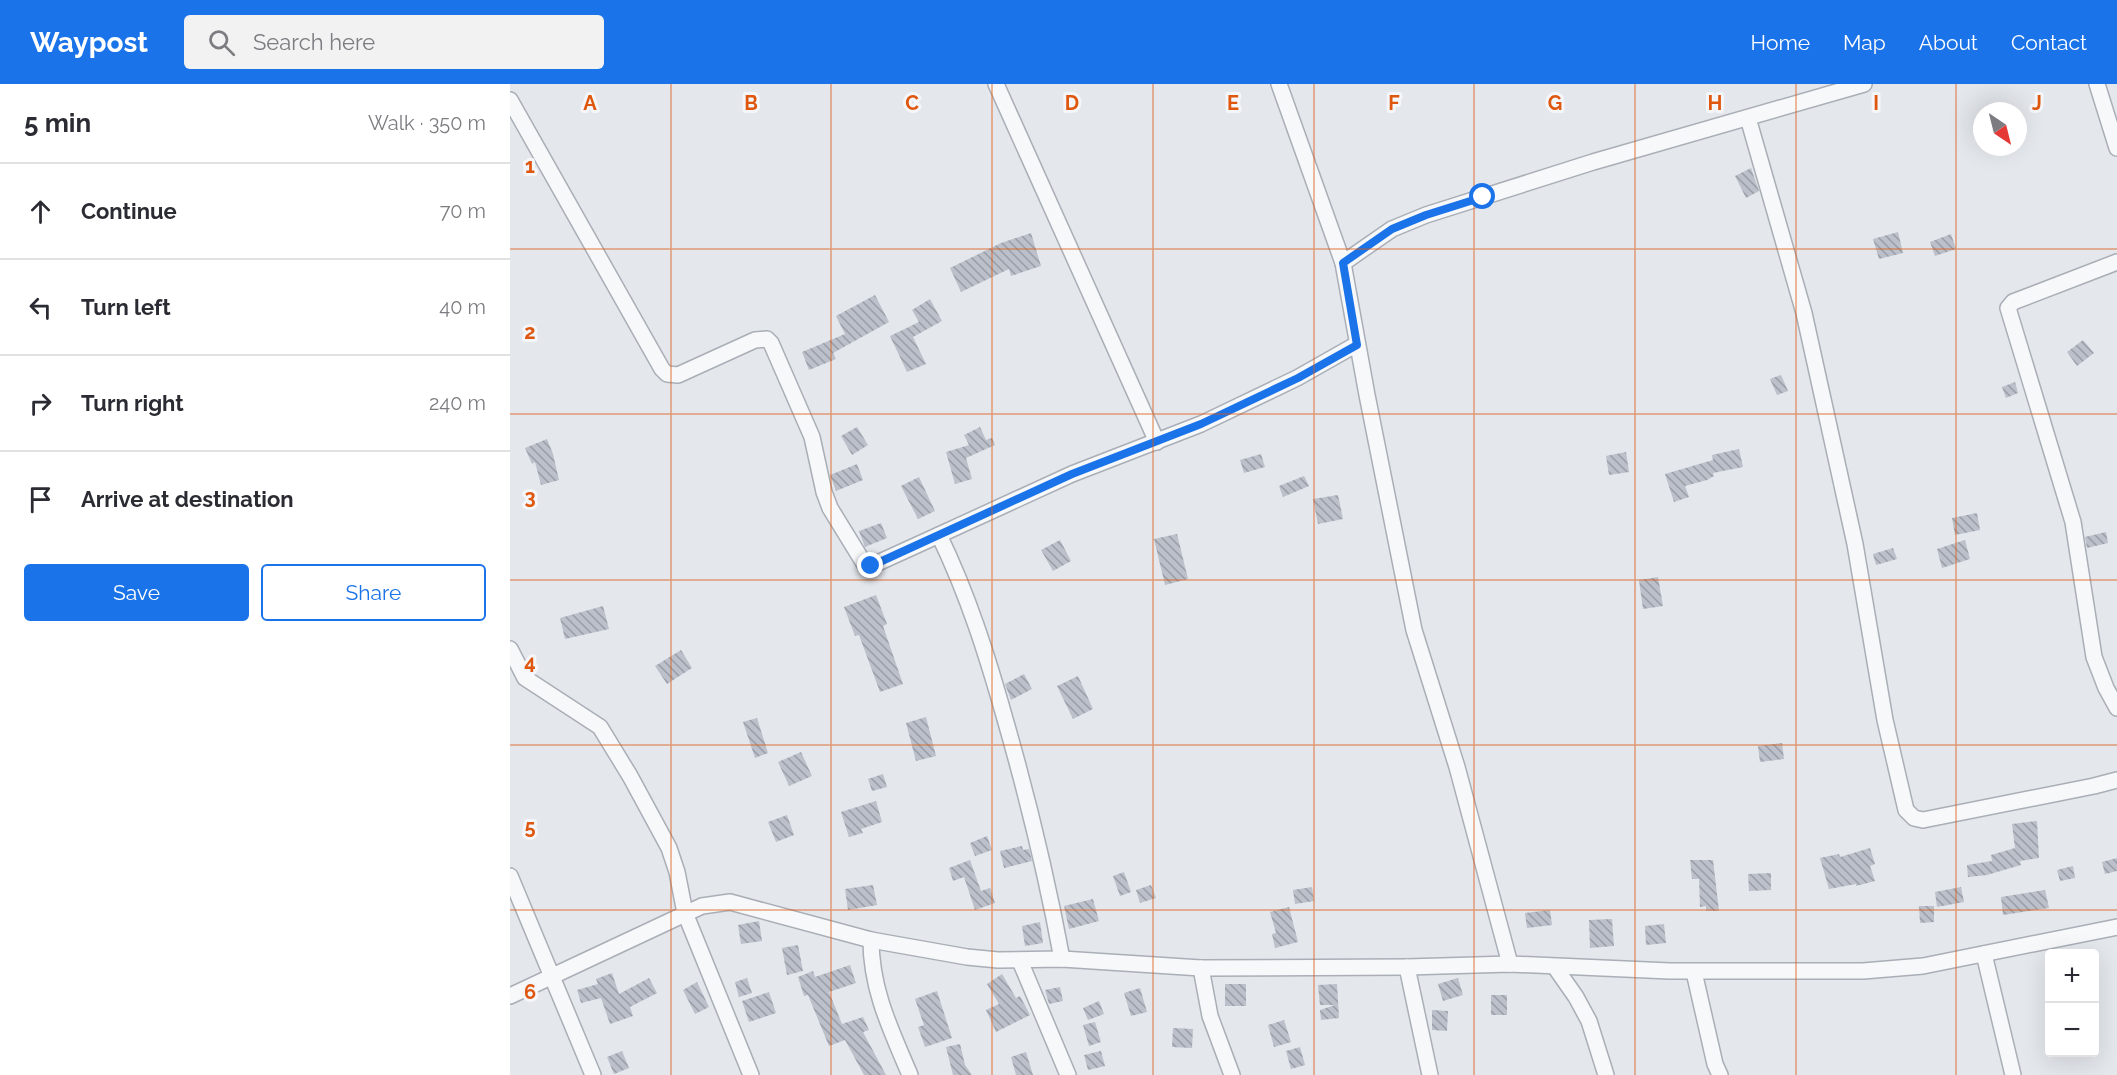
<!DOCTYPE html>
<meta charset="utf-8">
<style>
:root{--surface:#fff;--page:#f2f2f3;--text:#2b2b33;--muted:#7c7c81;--line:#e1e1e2;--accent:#1a73e8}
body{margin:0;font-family:Raleway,sans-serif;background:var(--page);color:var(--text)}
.controls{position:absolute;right:18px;bottom:18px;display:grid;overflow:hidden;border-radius:6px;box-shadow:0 6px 24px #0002}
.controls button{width:54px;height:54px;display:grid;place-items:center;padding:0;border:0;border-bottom:2px solid var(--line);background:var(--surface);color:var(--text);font:30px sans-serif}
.compass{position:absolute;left:1463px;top:18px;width:54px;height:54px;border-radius:50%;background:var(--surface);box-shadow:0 6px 24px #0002;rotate:145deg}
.stop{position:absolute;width:18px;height:18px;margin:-14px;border:4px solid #1a73e8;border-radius:50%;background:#fff}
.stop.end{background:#1a73e8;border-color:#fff;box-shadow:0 2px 6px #0008}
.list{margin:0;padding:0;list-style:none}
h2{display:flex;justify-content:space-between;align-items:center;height:78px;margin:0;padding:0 24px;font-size:26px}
h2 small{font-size:20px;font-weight:400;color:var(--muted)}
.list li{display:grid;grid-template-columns:39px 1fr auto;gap:18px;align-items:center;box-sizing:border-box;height:96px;padding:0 24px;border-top:2px solid var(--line)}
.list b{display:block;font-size:22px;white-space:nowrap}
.list em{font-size:20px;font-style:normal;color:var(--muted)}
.actions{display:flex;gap:12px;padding:18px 24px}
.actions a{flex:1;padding:14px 0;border:2px solid var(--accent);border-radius:6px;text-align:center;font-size:21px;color:var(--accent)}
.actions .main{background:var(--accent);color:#fff}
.icon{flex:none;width:33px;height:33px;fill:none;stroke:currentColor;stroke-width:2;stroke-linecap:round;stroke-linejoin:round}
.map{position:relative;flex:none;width:1607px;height:991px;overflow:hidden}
header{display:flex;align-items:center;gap:36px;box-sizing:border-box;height:84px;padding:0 30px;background:var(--accent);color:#fff}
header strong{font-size:28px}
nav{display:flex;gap:33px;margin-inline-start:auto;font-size:21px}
.search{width:420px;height:54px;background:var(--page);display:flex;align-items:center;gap:15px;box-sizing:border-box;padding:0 21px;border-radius:6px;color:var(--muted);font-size:22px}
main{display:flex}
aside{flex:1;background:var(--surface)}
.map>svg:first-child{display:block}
.building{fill:url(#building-back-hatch)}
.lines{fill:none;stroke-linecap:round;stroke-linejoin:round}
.street-casing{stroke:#a9aeb7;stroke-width:18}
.street{stroke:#f7f8fa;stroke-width:15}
.route{stroke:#1a73e8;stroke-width:8}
.grid{fill:none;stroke:#df570f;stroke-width:1.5;stroke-opacity:0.55}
.grid-label{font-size:20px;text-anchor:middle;font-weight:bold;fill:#df570f;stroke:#f4f6f9;stroke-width:6;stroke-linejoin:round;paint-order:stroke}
</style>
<header>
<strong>Waypost</strong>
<div class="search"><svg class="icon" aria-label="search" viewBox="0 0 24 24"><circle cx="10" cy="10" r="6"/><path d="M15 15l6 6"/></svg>Search here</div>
<nav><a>Home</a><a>Map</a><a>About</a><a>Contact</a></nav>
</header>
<main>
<aside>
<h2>5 min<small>Walk · 350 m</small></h2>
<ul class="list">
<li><svg class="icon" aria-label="ahead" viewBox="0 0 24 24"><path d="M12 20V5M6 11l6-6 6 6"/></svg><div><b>Continue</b></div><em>70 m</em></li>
<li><svg class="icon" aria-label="left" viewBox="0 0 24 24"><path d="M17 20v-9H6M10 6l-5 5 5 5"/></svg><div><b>Turn left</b></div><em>40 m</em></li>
<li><svg class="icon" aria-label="right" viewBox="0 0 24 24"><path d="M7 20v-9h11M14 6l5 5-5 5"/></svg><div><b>Turn right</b></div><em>240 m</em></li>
<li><svg class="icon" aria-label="arrive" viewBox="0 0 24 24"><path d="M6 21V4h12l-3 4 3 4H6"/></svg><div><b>Arrive at destination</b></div></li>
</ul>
<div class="actions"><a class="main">Save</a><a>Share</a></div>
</aside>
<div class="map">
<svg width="1607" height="991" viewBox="0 0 1607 991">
<defs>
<pattern id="building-back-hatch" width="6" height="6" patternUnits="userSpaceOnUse" patternTransform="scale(1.5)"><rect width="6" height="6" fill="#bbc0ca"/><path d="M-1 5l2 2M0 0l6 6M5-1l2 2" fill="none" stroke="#989da6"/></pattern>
</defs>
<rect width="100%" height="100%" fill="#e4e7ec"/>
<g class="building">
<polygon points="1241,84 1249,107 1236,114 1225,92"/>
<polygon points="1388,148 1393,169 1369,175 1363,155"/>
<polygon points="521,149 531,182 501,192 499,185 451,208 440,184 491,159"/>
<polygon points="1441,150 1446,165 1425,172 1420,158"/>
<polygon points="365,211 379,238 323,269 326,275 299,286 292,268 335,250 326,232"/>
<polygon points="420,215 432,237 403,253 416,280 397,288 380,252 409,238 402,226"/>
<polygon points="1573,256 1584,269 1567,282 1557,268"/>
<polygon points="1271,291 1278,307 1267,311 1260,295"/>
<polygon points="1505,298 1508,309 1496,314 1492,303"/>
<polygon points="347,343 358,361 342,371 331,352"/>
<polygon points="470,343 476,356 482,354 485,361 456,374 462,395 445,400 436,368 459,361 454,351"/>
<polygon points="37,355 43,370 49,396 31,401 25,378 22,380 15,364"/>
<polygon points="1229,365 1233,383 1203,389 1204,392 1197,396 1175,402 1179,413 1164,418 1155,390 1203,376 1202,371"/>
<polygon points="1116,368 1119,388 1099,391 1096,372"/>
<polygon points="751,370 755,383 734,389 730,376"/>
<polygon points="347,380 353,396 326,407 320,391"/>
<polygon points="794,392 799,402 773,413 769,402"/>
<polygon points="409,393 425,427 408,435 391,402"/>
<polygon points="828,411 833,435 808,440 803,415"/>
<polygon points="1467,429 1470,446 1445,451 1442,434"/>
<polygon points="371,439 377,454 355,463 349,447"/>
<polygon points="1596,448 1598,459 1577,464 1575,453"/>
<polygon points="667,450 678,495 655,501 644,455"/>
<polygon points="550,456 561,477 543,487 531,466"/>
<polygon points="1455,456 1460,475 1432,484 1427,465"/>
<polygon points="1383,464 1387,475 1366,481 1363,470"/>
<polygon points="1148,493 1153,522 1133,525 1129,496"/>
<polygon points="366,511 377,540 373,542 393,600 370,608 349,551 345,552 334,523"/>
<polygon points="93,522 99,545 55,555 50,534"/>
<polygon points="171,566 182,584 157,600 145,582"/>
<polygon points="514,590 522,605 501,616 495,600"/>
<polygon points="568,592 583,625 563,635 547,602"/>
<polygon points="416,633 426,672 406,677 396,639"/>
<polygon points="247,634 258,669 245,674 233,638"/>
<polygon points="1272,659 1274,675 1250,678 1248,662"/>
<polygon points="291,668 302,692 279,702 268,678"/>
<polygon points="373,690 377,703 362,707 358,695"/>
<polygon points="366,717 372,738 351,745 353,749 339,753 331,728"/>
<polygon points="277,731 284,751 266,758 258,738"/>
<polygon points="1527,737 1529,774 1510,777 1511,781 1477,791 1458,793 1457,781 1482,777 1481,771 1505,764 1502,740"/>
<polygon points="477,752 482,766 465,772 460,759"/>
<polygon points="512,762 513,766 519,765 522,777 494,784 490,767"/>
<polygon points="1360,764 1365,780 1360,782 1365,797 1346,802 1346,800 1319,805 1310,774 1329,770 1330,773"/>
<polygon points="1607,774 1607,787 1595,790 1592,778"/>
<polygon points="460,776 471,807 480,804 485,819 465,826 454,793 443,797 439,784"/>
<polygon points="1180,776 1203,776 1209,827 1196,827 1196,822 1190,823 1189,795 1182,795"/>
<polygon points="1563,782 1565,794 1550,797 1547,786"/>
<polygon points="614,788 621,808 610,812 603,792"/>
<polygon points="1261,789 1261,806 1239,807 1238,790"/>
<polygon points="363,801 367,821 338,826 335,805"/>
<polygon points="641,801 646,814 630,819 626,806"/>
<polygon points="802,803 804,817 785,820 783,806"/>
<polygon points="1451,803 1454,818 1427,823 1425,808"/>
<polygon points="1535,806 1539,824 1493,831 1491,813"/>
<polygon points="583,815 589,837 559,845 554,822"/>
<polygon points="1409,822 1424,822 1424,838 1410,839"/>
<polygon points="779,823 788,858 765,864 762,850 766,849 760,828"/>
<polygon points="1040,826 1042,841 1017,844 1015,829"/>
<polygon points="1102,835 1104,862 1080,864 1079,836"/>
<polygon points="249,837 252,857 231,860 228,841"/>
<polygon points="530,838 533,859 515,862 512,842"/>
<polygon points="1154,840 1156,859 1136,861 1135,842"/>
<polygon points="288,861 293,887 277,891 272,864"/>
<polygon points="340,881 346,899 319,908 332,940 353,933 359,946 353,948 376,991 354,991 335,956 319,962 298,911 294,912 288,893 303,887 305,893"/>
<polygon points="102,889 109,910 139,894 147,909 120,923 123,932 100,940 91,914 71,919 67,906 88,900 86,895"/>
<polygon points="492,890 506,914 510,912 520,931 486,948 476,926 489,920 477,900"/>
<polygon points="237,894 242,909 229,913 225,898"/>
<polygon points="948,894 953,911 933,917 928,900"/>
<polygon points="187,898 199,923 185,930 173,906"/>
<rect x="715" y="900" width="21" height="22"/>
<polygon points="827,900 829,934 811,936 810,926 825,921 810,921 808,901"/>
<polygon points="550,903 553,917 539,920 535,906"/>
<polygon points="630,904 637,928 621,932 614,909"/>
<polygon points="427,907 442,954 415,963 408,943 414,941 405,915"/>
<polygon points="259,908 266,929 239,938 232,917"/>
<rect x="981" y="911" width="16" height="20"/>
<polygon points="589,917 594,930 578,936 573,924"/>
<polygon points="922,926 938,927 937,947 922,946"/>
<polygon points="774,936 781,958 764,963 758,941"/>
<polygon points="585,938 591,958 579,962 573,941"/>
<polygon points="663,944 683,945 682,964 662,963"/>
<polygon points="450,960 455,981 462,991 443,991 436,963"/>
<polygon points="790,963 795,981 781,985 776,967"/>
<polygon points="112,967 119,984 104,990 97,973"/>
<polygon points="591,967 595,982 578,986 574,971"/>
<polygon points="516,968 523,991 506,991 501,973"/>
</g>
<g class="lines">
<defs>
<g id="street">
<polyline points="486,0 647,358"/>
<polyline points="769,0 833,179 857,311 904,546 947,683 1000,880"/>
<polyline points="1587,0 1607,64"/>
<polyline points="0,16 152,285 157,290 168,291 245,256 257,255 261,259 302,353 314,408 320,424 355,481 361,482 429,451"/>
<polyline points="1238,34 1294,229 1345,460 1375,636 1396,726 1404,734 1413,736 1584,702 1607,696"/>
<polyline points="1607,178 1503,218 1498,224 1563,438 1584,573 1596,604 1607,624"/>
<polyline points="833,179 882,145 916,131 1083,78 1354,0"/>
<polyline points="0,565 15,594 90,643 120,692 159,764 167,788 175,829 241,991"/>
<polyline points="0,792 83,991"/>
<path d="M361,856C361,906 381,946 400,991"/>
<polyline points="1474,870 1503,991"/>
<path d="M552,875C537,794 518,715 495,635C477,571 458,511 429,451L562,390L691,340L787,294L847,260"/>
<polyline points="510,877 558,991"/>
<polyline points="1045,883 1066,913 1079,937 1096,991"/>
<polyline points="691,884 700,932 722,991"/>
<polyline points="1184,888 1205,980 1210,991"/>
<polyline points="0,912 192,822 220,818 361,856 457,873 488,876 552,875 691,884 897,883"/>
<polyline points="920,991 897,883 1000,880 1160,887 1353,887 1413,882 1607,843"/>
</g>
</defs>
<use href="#street" class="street-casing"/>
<use href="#street" class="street"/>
</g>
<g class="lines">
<polyline class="route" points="361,482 562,390 691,340 788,294 847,261 833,179 882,145 916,131 973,113"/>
</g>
<path class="grid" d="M161,0V991M321,0V991M482,0V991M643,0V991M804,0V991M964,0V991M1125,0V991M1286,0V991M1446,0V991M0,165H1607M0,330H1607M0,496H1607M0,661H1607M0,826H1607"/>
<g class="grid-label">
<text x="80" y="26">A</text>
<text x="241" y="26">B</text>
<text x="402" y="26">C</text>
<text x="562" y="26">D</text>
<text x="723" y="26">E</text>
<text x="884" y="26">F</text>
<text x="1045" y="26">G</text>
<text x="1205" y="26">H</text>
<text x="1366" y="26">I</text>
<text x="1527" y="26">J</text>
<text x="20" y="89">1</text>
<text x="20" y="255">2</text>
<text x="20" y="420">3</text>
<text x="20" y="585">4</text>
<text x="20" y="750">5</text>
<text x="20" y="915">6</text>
</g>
</svg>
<div class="controls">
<button>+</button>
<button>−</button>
</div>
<svg class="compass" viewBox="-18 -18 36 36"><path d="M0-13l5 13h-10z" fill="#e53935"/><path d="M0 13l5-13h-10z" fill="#7c7c81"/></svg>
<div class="stop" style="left:973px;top:113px"></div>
<div class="stop end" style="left:361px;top:482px"></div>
</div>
</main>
